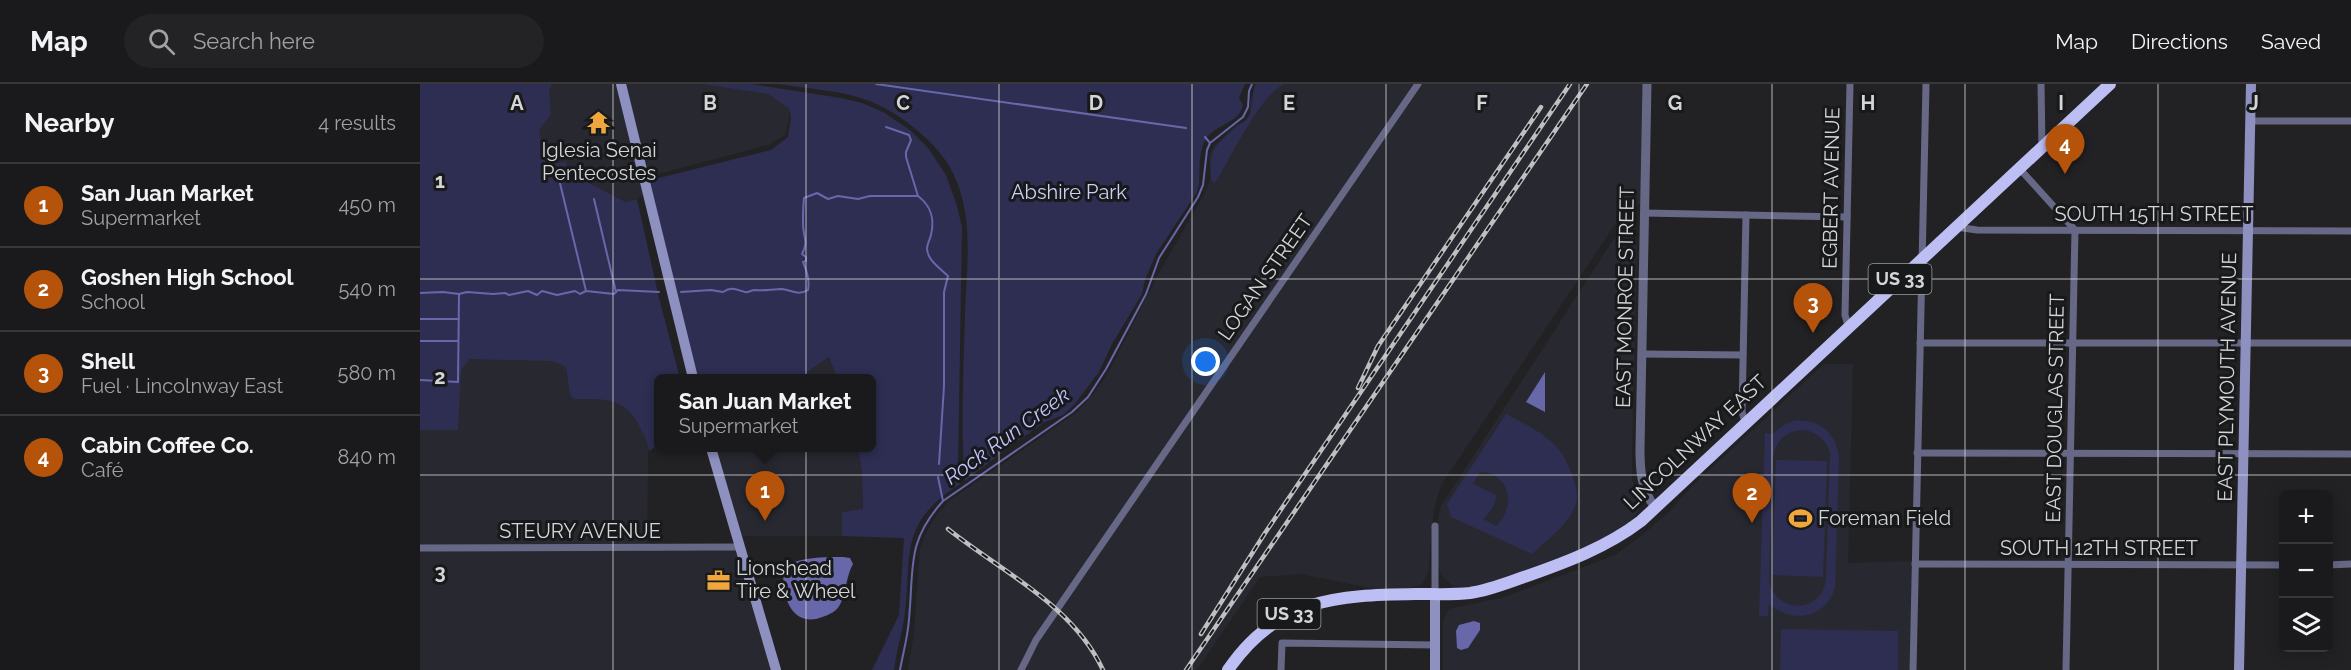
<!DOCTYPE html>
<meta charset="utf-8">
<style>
:root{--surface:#1a1a1c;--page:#232325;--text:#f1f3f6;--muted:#9fa1a3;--line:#38383b;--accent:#b45309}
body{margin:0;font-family:Raleway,sans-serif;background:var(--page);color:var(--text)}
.controls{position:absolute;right:18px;bottom:18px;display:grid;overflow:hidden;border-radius:9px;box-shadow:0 3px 15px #0003}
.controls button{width:54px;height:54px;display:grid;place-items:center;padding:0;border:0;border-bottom:2px solid var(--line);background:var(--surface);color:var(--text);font:30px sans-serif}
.you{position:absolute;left:786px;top:278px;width:21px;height:21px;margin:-15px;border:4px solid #fff;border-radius:50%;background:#1a73e8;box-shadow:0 0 0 9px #1a73e833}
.badge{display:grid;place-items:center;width:39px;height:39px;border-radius:50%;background:var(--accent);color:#fff;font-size:20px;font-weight:700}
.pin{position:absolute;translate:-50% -50px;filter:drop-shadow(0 2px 3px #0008)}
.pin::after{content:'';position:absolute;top:32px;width:21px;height:18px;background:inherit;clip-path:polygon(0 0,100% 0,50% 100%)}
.popup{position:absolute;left:234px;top:290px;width:222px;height:78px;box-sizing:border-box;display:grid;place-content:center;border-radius:9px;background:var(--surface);filter:drop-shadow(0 2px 4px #0005);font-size:20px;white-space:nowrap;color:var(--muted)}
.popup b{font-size:22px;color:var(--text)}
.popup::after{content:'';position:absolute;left:50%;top:100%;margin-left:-12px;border:12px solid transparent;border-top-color:var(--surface)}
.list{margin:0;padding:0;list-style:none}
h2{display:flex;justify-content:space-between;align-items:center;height:78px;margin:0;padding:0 24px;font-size:26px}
h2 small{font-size:20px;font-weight:400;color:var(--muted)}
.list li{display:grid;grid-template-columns:39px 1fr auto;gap:18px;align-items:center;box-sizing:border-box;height:84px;padding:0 24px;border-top:2px solid var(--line)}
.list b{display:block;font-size:22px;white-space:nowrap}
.list p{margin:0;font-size:20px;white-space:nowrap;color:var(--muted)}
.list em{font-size:20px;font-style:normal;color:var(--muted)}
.icon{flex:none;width:33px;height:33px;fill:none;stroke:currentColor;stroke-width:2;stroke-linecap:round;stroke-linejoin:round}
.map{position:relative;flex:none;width:1931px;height:586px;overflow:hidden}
header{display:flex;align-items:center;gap:36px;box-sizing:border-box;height:84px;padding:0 30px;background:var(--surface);border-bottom:2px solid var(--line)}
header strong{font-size:28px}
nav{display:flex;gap:33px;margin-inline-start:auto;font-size:21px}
.search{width:420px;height:54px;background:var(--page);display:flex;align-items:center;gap:15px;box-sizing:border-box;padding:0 21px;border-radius:33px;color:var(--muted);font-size:22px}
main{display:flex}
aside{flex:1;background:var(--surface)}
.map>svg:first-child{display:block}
.built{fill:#282831}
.green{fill:#2e2e52;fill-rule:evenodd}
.water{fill:#6767aa}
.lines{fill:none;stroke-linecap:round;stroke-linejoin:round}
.stream{stroke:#6767aa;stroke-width:2}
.minor{stroke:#676886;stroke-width:7}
.tertiary{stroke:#676886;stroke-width:9}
.secondary{stroke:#8e90bf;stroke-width:10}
.trunk{stroke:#bcbef4;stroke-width:12}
.rail-casing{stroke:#bebfc1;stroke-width:4.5}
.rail{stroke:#18191b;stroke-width:2;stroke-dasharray:7;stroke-linecap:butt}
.grid{fill:none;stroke:#d4d5d7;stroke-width:1.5;stroke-opacity:0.55}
.labels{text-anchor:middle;stroke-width:6;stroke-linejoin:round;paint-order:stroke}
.shield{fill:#18191b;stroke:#9c9d9f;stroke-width:1.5}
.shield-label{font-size:18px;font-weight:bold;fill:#d4d5d7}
.poi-label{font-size:20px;fill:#d4d5d7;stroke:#18191b;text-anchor:start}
.street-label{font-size:20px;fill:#d4d5d7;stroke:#18191b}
.park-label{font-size:20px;fill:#cccef4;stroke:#18191b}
.water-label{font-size:21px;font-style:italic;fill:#c0c3fc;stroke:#18191b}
.grid-label{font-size:20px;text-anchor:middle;font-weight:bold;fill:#d4d5d7;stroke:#18191b;stroke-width:6;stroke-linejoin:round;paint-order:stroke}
</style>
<header>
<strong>Map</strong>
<div class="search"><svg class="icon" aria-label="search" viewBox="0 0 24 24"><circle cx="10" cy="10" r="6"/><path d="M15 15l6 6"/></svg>Search here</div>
<nav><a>Map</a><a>Directions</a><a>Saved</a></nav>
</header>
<main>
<aside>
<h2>Nearby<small>4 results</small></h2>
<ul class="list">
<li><span class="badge">1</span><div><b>San Juan Market</b><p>Supermarket</p></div><em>450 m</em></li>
<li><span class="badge">2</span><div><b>Goshen High School</b><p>School</p></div><em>540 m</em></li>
<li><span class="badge">3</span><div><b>Shell</b><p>Fuel · Lincolnway East</p></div><em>580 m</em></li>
<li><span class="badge">4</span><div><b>Cabin Coffee Co.</b><p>Café</p></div><em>840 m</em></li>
</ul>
</aside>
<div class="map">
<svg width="1931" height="586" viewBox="0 0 1931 586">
<rect width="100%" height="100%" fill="#222225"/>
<g class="built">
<polygon points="110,0 282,0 349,9 369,25 369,34 365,51 348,61 219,95 223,112 207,118 125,76"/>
<polygon points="835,0 1223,0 1221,116 1219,120 1195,140 1021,401 1014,426 1008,488 1002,500 989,504 956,505 881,490 840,493 777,586 488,586 494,550 500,465 506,449 517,430 529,417 656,329 672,312 686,293 740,187 785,109 790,96 789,72 793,63 816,41 825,37 830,29 830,19"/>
<polygon points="1201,149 1209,150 1217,157 1212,371 1212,396 1220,411 1221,421 1218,428 1208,439 1189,452 1170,462 1078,496 1050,503 1033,502 1022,492 1018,482 1018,433 1021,422 1195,153"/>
<polygon points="39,259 161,260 229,311 227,459 275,467 315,466 318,469 353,586 0,586 0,346 38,346"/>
<polygon points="410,273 417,294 379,294"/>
<polygon points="1404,280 1433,280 1428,479 1492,477 1489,586 1023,586 1023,537 1029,525 1085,513 1195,471 1221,452 1250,427 1272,402"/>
<polygon points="296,364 438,364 442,389 443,426 422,428 422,452 322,452"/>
</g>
<g class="green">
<path d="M0,0H132L129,7L131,30L119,46L125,76L130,79L146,78L148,88L206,118L217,115L239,214L260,294H238V361L229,367C227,355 224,352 219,341C204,312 182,315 154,315L150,310L146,283L133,277L49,275L41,286L38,346H0Z"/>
<path d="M282,0H331L421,14L442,19L463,28L490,46L508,64L526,91L537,122L542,143L538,384L540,400C476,441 493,472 484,536C481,553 476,569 474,586H452L479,531L484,454L422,452V428L443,425L442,389L438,364H452V294H417L409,273L379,294H277L227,97L351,66L368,53L371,34L369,25L349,10Z"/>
<path d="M358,0H825L819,14L823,21C819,40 795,40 786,55C778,67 780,87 779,101L777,108L736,170L725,196L722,210L692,260L679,288L654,321L643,331L625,338L593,360L545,397C540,341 544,284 545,228C547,181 554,132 533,89C519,60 481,30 452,18C422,6 389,5 358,0Z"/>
<path d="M836,0H864C839,12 811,74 795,99L791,96C790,64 792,65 815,44C820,39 826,39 829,32C833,25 832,9 836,0Z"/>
<path d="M1086,330C1118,347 1143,357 1153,394C1156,403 1159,414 1155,422C1148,441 1127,456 1112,470L1031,433L1027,420ZM1066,388C1093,395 1094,426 1076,442L1063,435C1069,430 1077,419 1076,411L1053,400L1059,389Z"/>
<path d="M1373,337C1398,334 1417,349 1419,374L1415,504C1405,535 1372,540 1349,520L1348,532H1339L1345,349L1353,350L1362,342ZM1384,346C1397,348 1405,355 1410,368L1406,495C1402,529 1358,531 1349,498L1353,373C1356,356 1367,346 1384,346Z"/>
<polygon points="1356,376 1407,377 1403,493 1352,491"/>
<polygon points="1361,545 1478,547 1478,586 1360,586"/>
</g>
<g class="water">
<polygon points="1125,288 1125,328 1106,318"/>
<path d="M423,473L430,474L433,480C425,494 426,515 417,525C412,530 403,533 396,535C367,540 361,504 364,483C379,473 405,473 423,473Z"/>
<polygon points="1054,537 1060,539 1060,546 1048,564 1041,566 1037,564 1036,547 1039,541"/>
</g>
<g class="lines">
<g class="stream">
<polyline points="456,0 766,44"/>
<polyline points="466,43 489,51 491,56 486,68 486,73 498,112"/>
<polyline points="785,53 790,59"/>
<polyline points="138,91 166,207"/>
<polyline points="174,115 196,208"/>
<path d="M261,208L291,206L303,208C312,202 317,206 325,208C328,209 331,206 335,206C344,207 353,205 362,205C372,206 378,212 388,206C390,197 386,185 383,178L386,177V173L382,170C389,158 383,152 383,140C383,131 383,122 384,114L397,109L408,115L418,112L438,115L450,112H498C511,122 515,134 511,151C510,155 507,160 507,165C508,177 520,184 528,192L524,208V302L519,380"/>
<polyline points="0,209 23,208 39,210 47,208 73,210 85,209 89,211 108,207 117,211 122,207 137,211 155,207 160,210 166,207 194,210 198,206 239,208"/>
<polyline points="0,235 39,235"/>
<polyline points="0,257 38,257"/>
<polyline points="0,296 38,298 39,210"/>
<polyline points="518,393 523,417"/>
<path d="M480,586C483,569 488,552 489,535C494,484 486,458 523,417L652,328L668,313L686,285L726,210L739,174L778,113L783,101L787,66L790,59L823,33L828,23L829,7L832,0"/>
</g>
<g class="minor">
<polyline points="1621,0 1622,64"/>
<polyline points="1830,37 1931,37"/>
<polyline points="1599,84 1655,146 1646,586"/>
<polyline points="1225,129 1427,133"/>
<polyline points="1536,143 1557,146 1931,147"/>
<polyline points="1429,245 1425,231 1430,0"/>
<polyline points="1500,259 1931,259"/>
<polyline points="1222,270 1323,271"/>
<polyline points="1325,338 1322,328 1326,131"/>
<polyline points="1497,369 1931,370"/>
<polyline points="0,464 320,463"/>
<polyline points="1495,480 1864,481"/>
<polyline points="1908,481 1931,480"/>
<polyline points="1015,510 1015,442"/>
<polyline points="601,586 616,556 998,0"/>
<polyline points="861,586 862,559 1015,561"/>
<polyline points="1493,586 1506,0"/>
</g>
<path class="tertiary" d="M1227,0L1220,365C1220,386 1221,406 1235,423"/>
<g class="secondary">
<polyline points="201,0 273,294"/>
<polyline points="291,364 356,586"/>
<polyline points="1015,586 1015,510"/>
<polyline points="1819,586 1831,0"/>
</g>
<path class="trunk" d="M808,586C857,514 917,511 996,510C1014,510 1033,511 1050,509C1070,506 1089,498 1107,492C1147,478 1187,463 1221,437L1690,0"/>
<defs>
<g id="rail">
<polyline points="938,304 958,262 1121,23"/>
<path d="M528,445C582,488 653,521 683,586"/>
<polyline points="781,550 845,449 1150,0"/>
<polyline points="766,586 1167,0"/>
</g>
</defs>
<use href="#rail" class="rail-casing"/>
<use href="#rail" class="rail"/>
</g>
<path class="grid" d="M193,0V586M386,0V586M579,0V586M772,0V586M966,0V586M1159,0V586M1352,0V586M1545,0V586M1738,0V586M0,195H1931M0,391H1931"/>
<defs>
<symbol id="temple-bare" viewBox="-9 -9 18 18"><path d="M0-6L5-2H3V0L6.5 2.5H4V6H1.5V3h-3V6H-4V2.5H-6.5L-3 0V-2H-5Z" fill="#efa73d" stroke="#18191b" stroke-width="2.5" paint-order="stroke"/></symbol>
<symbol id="stadium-bare" viewBox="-9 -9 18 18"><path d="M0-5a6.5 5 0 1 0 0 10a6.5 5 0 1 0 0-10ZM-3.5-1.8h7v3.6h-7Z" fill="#efa73d" stroke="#18191b" stroke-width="2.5" paint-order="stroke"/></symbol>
<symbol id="office-bare" viewBox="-9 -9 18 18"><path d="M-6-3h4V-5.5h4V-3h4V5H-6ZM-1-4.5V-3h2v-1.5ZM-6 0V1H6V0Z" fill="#efa73d" stroke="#18191b" stroke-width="2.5" paint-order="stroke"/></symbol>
</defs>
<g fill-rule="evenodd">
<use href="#temple-bare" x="162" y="22" width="33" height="33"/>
<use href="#stadium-bare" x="1364" y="418" width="33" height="33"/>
<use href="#office-bare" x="282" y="480" width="33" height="33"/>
</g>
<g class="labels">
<g class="shield">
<rect x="1448.5" y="180" width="63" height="30" rx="4.5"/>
<rect x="837.5" y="515" width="63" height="30" rx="4.5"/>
</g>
<g class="shield-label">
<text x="1480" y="201">US 33</text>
<text x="869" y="536">US 33</text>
</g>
<g class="poi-label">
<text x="179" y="73" text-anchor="middle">Iglesia Senai<tspan x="179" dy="23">Pentecostes</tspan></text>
<text x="1398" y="441">Foreman Field</text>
<text x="316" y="491">Lionshead<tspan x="316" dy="23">Tire &amp; Wheel</tspan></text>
</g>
<g class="street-label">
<text transform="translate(1411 104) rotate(-89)" y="7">EGBERT AVENUE</text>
<text x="1734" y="137">SOUTH 15TH STREET</text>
<text transform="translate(845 193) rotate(-55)" y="7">LOGAN STREET</text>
<text transform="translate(1205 213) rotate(-89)" y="7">EAST MONROE STREET</text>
<text transform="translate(1807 293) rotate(-89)" y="7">EAST PLYMOUTH AVENUE</text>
<text transform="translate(1635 324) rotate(-89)" y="7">EAST DOUGLAS STREET</text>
<text transform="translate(1275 358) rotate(-43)" y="7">LINCOLNWAY EAST</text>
<text x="160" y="454">STEURY AVENUE</text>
<text x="1679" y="471">SOUTH 12TH STREET</text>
</g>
<g class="park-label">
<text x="649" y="115">Abshire Park</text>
</g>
<g class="water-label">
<text transform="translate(587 352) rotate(-36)" y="7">Rock Run Creek</text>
</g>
</g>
<g class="grid-label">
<text x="97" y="26">A</text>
<text x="290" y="26">B</text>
<text x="483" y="26">C</text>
<text x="676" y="26">D</text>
<text x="869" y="26">E</text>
<text x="1062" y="26">F</text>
<text x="1255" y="26">G</text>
<text x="1448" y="26">H</text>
<text x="1641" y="26">I</text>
<text x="1834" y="26">J</text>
<text x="20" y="104">1</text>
<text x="20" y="300">2</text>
<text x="20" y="495">3</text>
</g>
</svg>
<div class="controls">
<button>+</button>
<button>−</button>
<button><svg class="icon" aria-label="layers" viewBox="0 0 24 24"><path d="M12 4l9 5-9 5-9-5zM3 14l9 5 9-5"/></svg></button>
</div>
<div class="you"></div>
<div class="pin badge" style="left:345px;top:437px">1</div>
<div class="popup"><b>San Juan Market</b>Supermarket</div>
<div class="pin badge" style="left:1332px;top:439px">2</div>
<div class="pin badge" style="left:1393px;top:249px">3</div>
<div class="pin badge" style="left:1645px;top:90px">4</div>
</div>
</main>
